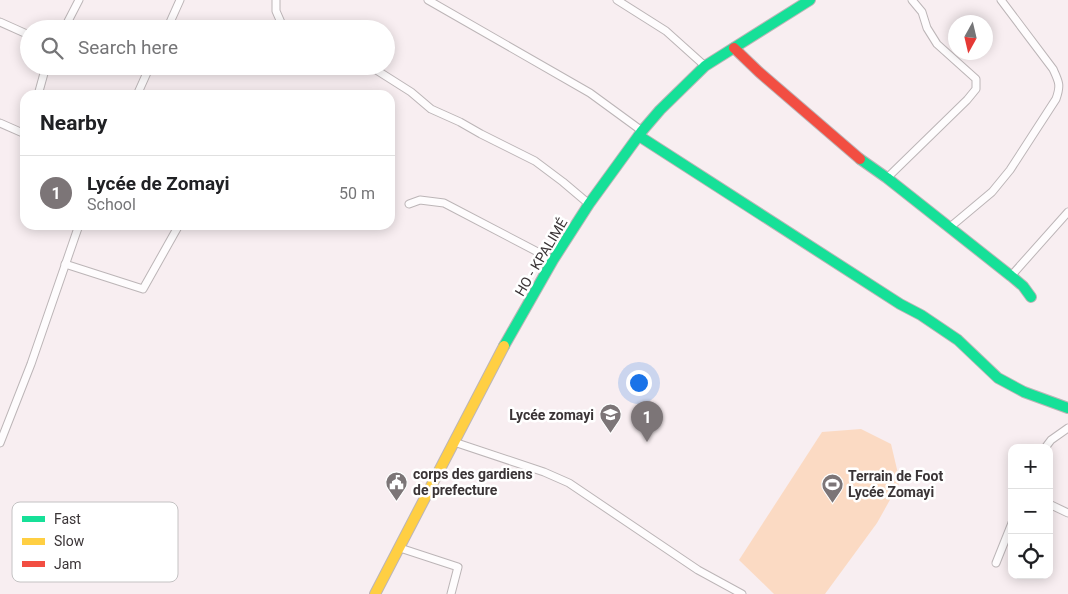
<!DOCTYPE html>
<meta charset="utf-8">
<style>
:root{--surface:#fff;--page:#f6f6f6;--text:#202124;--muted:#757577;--line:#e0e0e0;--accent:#7c7577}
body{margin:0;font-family:Roboto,sans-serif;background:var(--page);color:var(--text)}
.controls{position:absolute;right:15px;bottom:15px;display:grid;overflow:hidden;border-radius:10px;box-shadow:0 2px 12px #0003}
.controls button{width:45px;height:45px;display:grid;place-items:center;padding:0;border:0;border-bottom:1px solid var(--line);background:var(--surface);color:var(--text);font:25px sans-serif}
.compass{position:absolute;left:948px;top:15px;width:45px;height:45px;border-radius:50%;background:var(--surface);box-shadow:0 2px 12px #0003;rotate:188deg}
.you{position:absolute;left:638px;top:382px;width:18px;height:18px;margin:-12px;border:4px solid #fff;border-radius:50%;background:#1a73e8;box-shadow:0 0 0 8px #1a73e833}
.badge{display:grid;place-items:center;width:32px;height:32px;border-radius:50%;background:var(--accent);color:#fff;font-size:16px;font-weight:700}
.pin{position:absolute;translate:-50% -41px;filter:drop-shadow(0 1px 2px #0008)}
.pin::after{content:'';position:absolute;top:26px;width:18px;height:15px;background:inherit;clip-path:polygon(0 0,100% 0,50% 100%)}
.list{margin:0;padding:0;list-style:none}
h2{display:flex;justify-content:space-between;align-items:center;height:65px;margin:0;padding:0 20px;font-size:21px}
h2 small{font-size:16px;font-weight:400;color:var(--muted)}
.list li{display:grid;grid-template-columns:32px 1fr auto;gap:15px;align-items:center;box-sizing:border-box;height:75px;padding:0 20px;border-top:1px solid var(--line)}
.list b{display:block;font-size:19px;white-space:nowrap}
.list p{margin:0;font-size:16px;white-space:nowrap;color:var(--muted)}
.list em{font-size:16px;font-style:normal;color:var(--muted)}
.icon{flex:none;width:28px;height:28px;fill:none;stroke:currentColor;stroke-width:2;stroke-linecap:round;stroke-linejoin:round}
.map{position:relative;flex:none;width:1068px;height:594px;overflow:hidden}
.search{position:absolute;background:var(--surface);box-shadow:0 2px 12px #0003;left:20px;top:20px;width:375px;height:55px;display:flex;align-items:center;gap:12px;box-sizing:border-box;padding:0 18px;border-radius:28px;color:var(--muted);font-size:19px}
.panel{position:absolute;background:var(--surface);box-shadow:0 2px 12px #0003;left:20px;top:90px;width:375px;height:140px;border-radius:15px}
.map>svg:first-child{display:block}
.green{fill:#fbdac3}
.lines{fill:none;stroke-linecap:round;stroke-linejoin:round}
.street-casing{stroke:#bcb5b7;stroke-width:9}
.fast-casing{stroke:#bcb5b7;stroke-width:12}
.slow-casing{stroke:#bcb5b7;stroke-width:12}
.jam-casing{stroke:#bcb5b7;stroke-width:12}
.street{stroke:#fefcfd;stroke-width:7}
.fast{stroke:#16e098;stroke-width:10}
.slow{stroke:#ffcf43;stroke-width:10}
.jam{stroke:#f24e42;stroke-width:10}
.labels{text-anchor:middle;stroke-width:5;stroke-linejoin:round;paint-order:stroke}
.street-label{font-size:14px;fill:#3a3436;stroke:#fff}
.poi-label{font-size:14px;font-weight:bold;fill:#3a3436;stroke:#fff;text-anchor:start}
.key{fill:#fff;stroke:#c4c2c3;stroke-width:1}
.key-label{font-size:14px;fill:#3a3436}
</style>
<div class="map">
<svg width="1068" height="594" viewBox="0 0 1068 594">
<rect width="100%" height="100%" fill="#f8eef1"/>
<polygon class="green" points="861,429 891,444 900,482 877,523 825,594 774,594 739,560 822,432"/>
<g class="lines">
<defs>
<g id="street">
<polyline points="276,0 276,11 283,27 287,29"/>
<polyline points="428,0 590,93 642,131"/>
<polyline points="617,0 666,31 705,66"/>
<polyline points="0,22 29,35"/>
<polyline points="64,29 79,0"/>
<polyline points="167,29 180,0"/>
<polyline points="370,66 411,92 431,109 460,122 481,134 535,161 563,182 589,204"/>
<polyline points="38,95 46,66"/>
<polyline points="137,95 150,66"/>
<polyline points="0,123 25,134"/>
<polyline points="887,178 967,100 976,89 976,79 937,44 927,28 922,12 912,0"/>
<polyline points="409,204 420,200 444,203 553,260"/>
<path d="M949,228L992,192L1010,170L1056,99C1061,85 1059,82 1053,69L1001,0"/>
<polyline points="65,264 143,289 179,225"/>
<polyline points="1011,276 1068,212"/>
<polyline points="454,442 544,472 569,483 698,570 742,594"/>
<polyline points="0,443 31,364 79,225"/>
<polyline points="1045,448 1051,440 1068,428"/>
<polyline points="1049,504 1068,513"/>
<polyline points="400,548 458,567 451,594"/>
<polyline points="996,563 1012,523"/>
</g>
<g id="fast">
<polyline points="639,136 900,304 921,315 958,340 998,378 1024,392 1068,408"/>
<polyline points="860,159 887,178 1011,276 1023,286 1031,297"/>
<polyline points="504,346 553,260 589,204 642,131 660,110 705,66 810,0"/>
</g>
<polyline id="slow" points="375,594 504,346"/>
<polyline id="jam" points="734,48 759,72 860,159"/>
</defs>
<use href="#street" class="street-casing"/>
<use href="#fast" class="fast-casing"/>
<use href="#slow" class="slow-casing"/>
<use href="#jam" class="jam-casing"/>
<use href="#street" class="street"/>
<use href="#fast" class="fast"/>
<use href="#slow" class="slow"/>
<use href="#jam" class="jam"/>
</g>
<defs>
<symbol id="university-pin" viewBox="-11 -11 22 30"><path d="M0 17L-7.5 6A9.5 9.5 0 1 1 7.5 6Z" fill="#7c7577" stroke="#fff"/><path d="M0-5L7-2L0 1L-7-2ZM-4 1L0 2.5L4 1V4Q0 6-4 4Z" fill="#fff"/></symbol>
<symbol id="civic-pin" viewBox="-11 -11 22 30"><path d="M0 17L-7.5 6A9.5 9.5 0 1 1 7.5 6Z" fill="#7c7577" stroke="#fff"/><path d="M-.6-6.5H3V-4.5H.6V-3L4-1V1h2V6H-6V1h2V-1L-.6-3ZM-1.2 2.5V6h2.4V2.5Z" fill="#fff"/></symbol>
<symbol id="stadium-pin" viewBox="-11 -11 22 30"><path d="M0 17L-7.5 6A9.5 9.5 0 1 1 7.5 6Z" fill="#7c7577" stroke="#fff"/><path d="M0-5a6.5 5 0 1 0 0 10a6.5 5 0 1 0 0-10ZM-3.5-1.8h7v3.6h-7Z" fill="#fff"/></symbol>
</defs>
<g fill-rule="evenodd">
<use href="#university-pin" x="598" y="402" width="25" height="34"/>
<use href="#civic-pin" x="384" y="470" width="25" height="34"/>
<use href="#stadium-pin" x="820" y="472" width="25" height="34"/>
</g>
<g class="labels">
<g class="street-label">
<text transform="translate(541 257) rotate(-59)" y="5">HO - KPALIMÉ</text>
</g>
<g class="poi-label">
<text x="594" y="420" text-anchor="end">Lycée zomayi</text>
<text x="413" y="479">corps des gardiens<tspan x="413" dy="16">de prefecture</tspan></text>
<text x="848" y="481">Terrain de Foot<tspan x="848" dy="16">Lycée Zomayi</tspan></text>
</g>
</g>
<rect x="12" y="502" width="166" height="80" rx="8" class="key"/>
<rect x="22" y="516" width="23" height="6" fill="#16e098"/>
<rect x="22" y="538" width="23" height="7" fill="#ffcf43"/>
<rect x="22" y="561" width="23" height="6" fill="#f24e42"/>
<g class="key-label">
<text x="54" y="524">Fast</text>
<text x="54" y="546">Slow</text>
<text x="54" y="569">Jam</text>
</g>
</svg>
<div class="controls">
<button>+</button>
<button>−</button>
<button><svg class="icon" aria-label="locate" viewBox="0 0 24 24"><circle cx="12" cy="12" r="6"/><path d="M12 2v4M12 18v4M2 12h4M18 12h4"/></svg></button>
</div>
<svg class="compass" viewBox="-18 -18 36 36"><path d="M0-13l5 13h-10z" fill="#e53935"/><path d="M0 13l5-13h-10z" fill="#757577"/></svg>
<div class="you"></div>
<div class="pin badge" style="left:647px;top:442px">1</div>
<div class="search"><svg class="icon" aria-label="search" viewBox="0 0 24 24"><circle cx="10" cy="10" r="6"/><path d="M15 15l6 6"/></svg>Search here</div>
<section class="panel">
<h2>Nearby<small></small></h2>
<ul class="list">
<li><span class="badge">1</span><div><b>Lycée de Zomayi</b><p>School</p></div><em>50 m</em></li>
</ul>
</section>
</div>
